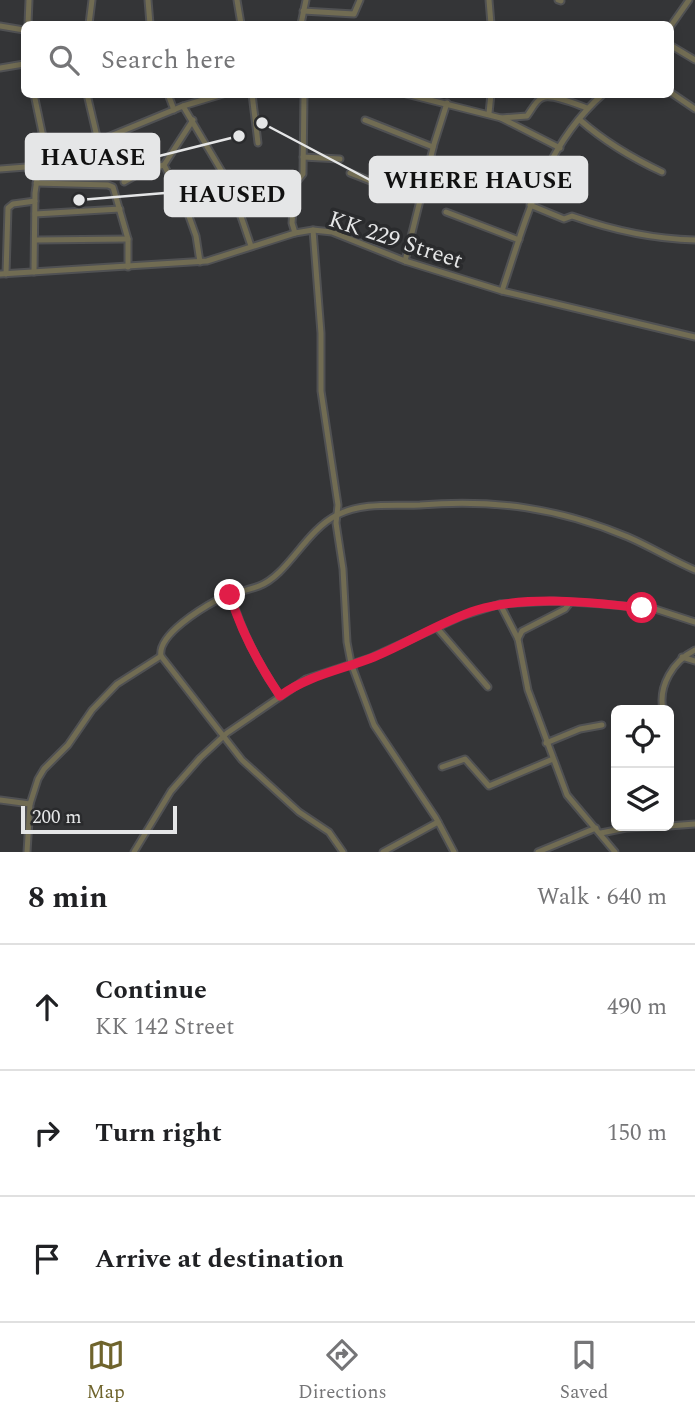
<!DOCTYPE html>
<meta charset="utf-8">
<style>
:root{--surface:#fff;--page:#f6f6f6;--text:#202124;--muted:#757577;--line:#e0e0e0;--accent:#6f642c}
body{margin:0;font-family:Spectral,serif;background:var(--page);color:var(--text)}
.controls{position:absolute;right:21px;bottom:21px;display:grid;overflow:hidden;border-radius:10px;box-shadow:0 4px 10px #0003}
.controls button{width:63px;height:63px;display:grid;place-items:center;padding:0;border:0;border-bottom:2px solid var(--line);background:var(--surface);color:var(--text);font:35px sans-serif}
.scale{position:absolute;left:21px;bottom:18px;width:156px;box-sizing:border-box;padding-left:7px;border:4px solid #e5e6e7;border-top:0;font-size:19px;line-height:24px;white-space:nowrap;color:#e5e6e7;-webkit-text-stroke:5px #2a2b2d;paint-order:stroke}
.stop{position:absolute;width:21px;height:21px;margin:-16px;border:5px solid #e11d48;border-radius:50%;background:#fff}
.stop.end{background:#e11d48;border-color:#fff;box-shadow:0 2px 7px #0008}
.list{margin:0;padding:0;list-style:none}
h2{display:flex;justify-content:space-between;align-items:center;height:91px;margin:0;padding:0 28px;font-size:30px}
h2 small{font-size:23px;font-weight:400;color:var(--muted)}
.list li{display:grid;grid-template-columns:46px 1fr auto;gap:21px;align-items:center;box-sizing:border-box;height:126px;padding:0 28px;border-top:2px solid var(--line)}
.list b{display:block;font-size:26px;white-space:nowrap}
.list p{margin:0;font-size:23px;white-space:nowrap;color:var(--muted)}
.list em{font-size:23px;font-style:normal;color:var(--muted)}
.icon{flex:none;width:38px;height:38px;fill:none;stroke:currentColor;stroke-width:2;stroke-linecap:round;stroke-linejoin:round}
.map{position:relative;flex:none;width:695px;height:852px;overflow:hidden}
.search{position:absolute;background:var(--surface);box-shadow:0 4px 10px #0003;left:21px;right:21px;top:21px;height:77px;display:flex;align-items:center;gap:18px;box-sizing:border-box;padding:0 24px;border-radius:10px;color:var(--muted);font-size:26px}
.sheet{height:469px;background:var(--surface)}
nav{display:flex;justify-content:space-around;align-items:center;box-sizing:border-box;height:98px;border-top:2px solid var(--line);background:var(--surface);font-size:19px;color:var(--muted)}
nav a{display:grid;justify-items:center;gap:4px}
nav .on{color:var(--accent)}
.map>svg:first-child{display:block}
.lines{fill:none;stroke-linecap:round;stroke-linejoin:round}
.street-casing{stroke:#505153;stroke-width:9}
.street{stroke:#716c53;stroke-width:5}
.route{stroke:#e11d48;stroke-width:9}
.labels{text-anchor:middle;stroke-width:7;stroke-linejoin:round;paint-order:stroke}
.street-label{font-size:23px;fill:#e5e6e7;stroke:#2a2b2d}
.leader{fill:none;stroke:#e5e6e7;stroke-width:2.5}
.callout-dot{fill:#e5e6e7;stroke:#2a2b2d;stroke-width:2.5}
.callout{fill:#e5e6e7;stroke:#e5e6e7;stroke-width:2.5}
.callout-label{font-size:24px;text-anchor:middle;font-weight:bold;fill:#111}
</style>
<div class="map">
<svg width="695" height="852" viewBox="0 0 695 852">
<rect width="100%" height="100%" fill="#343537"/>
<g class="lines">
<defs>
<g id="street">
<polyline points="148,0 150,24"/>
<polyline points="237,0 241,24"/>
<polyline points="489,0 491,24"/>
<polyline points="558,0 561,1"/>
<polyline points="303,11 354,14 360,0"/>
<polyline points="28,24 29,0"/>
<polyline points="89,24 92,0"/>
<polyline points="301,24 306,0"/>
<polyline points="0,26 24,30"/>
<polyline points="670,27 689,0"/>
<polyline points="670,45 695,60"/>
<polyline points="0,68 24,64"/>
<polyline points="670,92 695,109"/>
<polyline points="87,94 98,141"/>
<polyline points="168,94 174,110"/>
<polyline points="252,94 258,143"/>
<path d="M406,94L501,118L527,116C531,111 536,100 542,98C551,93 578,105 587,108"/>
<polyline points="183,106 231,187 251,246"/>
<polyline points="489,113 491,94"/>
<polyline points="501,118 560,148"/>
<polyline points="193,120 164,165 186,208 196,236 200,262"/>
<polyline points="365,120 433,147"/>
<path d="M580,120C605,142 632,158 662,172"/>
<polyline points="45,149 91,144 183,106 223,94"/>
<polyline points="303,157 340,159"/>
<polyline points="468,161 537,188"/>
<polyline points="0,169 39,166"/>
<polyline points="350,173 419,200"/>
<polyline points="124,182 145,170 164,165"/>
<polyline points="36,183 108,185 113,187 128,239 128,267"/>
<path d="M530,205L564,219L572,216C612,230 652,239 695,240"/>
<polyline points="446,212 519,240"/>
<polyline points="35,214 120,209"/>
<polyline points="313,230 321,333 321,391 338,505 336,523 343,569 347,642 351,663 374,725 436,818 454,852"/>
<polyline points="295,233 292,223 295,184 303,174 304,94"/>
<polyline points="36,240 128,239"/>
<polyline points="405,261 434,144 447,103"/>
<polyline points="34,272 35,193 39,166 46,161 47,156 34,94"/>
<polyline points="0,274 207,261 295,233 313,230 332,232 405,261 502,291 695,337"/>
<polyline points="6,274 8,208 13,204 35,201"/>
<path d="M502,291C526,219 544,146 603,94"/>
<path d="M231,595C241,631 259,665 280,696"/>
<polyline points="500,604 518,639 528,690 567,795 615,852"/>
<polyline points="437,628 488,687"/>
<polyline points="518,639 522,631 565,609 569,604"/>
<polyline points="682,657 695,661"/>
<path d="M663,710C658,686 673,661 695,650"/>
<polyline points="546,743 580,729 602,725"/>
<polyline points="442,767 465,759 489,786 553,759"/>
<polyline points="0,800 30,804"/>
<polyline points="669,826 695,824"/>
<polyline points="601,833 626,828 668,826"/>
<polyline points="27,852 30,804 38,779 44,769 68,745 92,710 117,684 161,656"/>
<polyline points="134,852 171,791 200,758 227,733 306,679 370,658 462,616 500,604 554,601 603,604 655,609 695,622"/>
<path d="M343,852L329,832L299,812L242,760L161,656C157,635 202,608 219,599C231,593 246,591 259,586C288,575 305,531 337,515C364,502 392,506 420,505C495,499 559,508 628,537C651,547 672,560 695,570"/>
<polyline points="383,852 438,822"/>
<polyline points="538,852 596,828"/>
</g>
</defs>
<use href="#street" class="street-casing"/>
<use href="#street" class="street"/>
</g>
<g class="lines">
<path class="route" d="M230,595C241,631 259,665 280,696C309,675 341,670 374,657C408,643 442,621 477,610C526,595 591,602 642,608"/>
</g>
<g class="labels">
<g class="street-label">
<text transform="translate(396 239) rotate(18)" y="8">KK 229 Street</text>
</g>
</g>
<path class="leader" d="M239 136L159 156M262 123L370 180M79 200L165 193"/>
<g class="callout-dot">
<circle cx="239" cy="136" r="7"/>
<circle cx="262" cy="123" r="7"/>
<circle cx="79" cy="200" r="7"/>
</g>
<g class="callout">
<rect x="26" y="134" width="133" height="45" rx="7"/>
<rect x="370" y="157" width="217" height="45" rx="7"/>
<rect x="165" y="171" width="135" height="45" rx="7"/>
</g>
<g class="callout-label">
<text x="93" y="165">HAUASE</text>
<text x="478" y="188">WHERE HAUSE</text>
<text x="232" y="202">HAUSED</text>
</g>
</svg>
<div class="controls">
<button><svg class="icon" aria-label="locate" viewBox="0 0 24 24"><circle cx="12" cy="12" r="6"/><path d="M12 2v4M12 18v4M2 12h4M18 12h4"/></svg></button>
<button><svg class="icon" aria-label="layers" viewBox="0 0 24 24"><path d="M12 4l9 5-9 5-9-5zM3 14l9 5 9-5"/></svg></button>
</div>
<div class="scale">200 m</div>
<div class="stop" style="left:642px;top:608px"></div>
<div class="stop end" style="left:230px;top:595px"></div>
<div class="search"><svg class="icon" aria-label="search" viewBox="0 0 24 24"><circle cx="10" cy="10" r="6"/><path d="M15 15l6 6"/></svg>Search here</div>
</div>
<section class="sheet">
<h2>8 min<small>Walk · 640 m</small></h2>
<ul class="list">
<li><svg class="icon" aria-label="ahead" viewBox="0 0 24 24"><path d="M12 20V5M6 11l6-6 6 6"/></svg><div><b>Continue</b><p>KK 142 Street</p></div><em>490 m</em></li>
<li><svg class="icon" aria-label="right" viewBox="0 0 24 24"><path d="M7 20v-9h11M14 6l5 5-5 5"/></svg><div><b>Turn right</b></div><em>150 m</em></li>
<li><svg class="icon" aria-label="arrive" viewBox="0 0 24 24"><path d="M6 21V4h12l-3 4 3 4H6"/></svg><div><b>Arrive at destination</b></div></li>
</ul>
</section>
<nav>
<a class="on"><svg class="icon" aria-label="map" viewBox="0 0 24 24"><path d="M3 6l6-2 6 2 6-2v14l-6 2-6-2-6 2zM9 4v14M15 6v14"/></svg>Map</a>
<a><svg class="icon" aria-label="directions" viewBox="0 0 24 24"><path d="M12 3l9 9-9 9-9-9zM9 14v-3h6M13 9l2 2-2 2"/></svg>Directions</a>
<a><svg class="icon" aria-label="saved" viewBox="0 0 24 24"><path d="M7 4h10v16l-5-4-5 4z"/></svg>Saved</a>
</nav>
